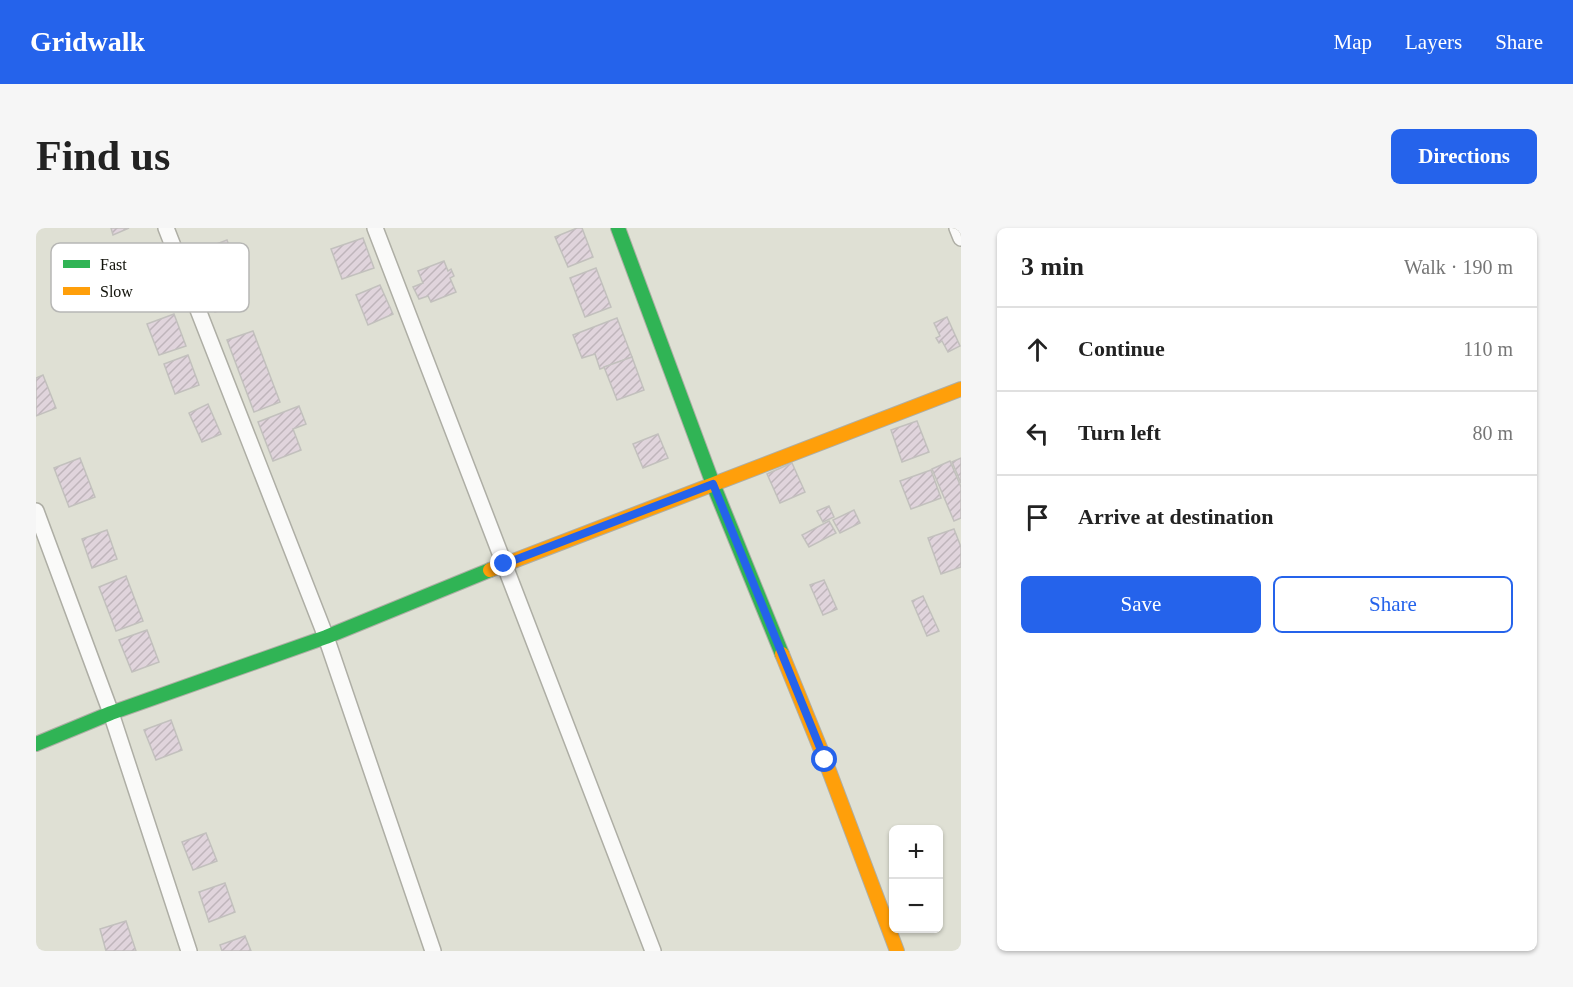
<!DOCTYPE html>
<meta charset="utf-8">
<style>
:root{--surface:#fff;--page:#f6f6f6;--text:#222;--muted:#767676;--line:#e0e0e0;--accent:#2563eb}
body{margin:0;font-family:Georgia,serif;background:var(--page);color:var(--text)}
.controls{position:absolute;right:18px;bottom:18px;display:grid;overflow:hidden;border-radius:9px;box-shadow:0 2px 4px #0004}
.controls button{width:54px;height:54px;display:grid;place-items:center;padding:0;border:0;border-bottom:2px solid var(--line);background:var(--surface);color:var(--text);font:30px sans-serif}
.stop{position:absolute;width:18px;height:18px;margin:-14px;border:4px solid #2563eb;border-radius:50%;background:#fff}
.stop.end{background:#2563eb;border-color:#fff;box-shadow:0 2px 6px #0008}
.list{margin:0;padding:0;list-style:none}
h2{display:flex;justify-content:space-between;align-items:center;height:78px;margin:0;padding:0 24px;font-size:26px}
h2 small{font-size:20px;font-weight:400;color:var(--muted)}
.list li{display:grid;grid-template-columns:39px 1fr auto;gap:18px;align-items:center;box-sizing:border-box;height:84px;padding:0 24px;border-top:2px solid var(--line)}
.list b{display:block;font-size:22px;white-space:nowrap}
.list em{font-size:20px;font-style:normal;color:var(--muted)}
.actions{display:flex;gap:12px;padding:18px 24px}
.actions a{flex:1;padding:14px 0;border:2px solid var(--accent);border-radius:9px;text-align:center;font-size:21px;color:var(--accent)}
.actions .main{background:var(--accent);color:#fff}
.icon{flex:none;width:33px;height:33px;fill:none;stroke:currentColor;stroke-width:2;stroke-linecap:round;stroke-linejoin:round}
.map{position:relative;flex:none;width:925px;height:723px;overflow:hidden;border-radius:9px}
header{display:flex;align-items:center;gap:36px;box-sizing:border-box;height:84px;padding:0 30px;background:var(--accent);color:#fff}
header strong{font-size:28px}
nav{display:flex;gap:33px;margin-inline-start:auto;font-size:21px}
.intro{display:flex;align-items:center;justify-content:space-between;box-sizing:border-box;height:144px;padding:0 36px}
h1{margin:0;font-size:42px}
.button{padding:15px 27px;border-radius:9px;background:var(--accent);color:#fff;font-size:21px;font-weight:700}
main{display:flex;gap:36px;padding:0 36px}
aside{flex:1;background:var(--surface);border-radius:9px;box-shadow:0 2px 4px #0004}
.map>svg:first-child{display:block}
.building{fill:url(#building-hatch);stroke:#c2c0bd;stroke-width:1.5}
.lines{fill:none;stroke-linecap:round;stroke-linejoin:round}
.street-casing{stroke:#aeaea5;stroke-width:18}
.fast-casing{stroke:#aeaea5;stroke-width:16}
.slow-casing{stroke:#aeaea5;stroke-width:16}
.street{stroke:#fafaf9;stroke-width:15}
.fast{stroke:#30b455;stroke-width:14}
.slow{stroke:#ff9f0a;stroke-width:14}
.route{stroke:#2563eb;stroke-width:8}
.key{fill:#fff;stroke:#b7b7b5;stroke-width:1.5}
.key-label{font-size:16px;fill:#0f1008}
</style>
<header>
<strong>Gridwalk</strong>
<nav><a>Map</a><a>Layers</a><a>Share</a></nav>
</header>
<div class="intro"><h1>Find us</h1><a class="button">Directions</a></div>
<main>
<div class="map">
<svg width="925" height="723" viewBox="0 0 925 723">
<defs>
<pattern id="building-hatch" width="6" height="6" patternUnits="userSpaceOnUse" patternTransform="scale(1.5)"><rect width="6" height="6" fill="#e0d4dc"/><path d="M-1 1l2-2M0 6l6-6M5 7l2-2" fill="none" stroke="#bfb5bb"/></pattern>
</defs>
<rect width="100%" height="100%" fill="#dfe0d4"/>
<g class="building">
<polygon points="75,0 93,0 77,7"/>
<polygon points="541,0 546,0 557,29 532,39 519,9"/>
<polygon points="327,10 338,40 306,51 295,21"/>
<polygon points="191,12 201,40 193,43 205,75 179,84 157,25"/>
<polygon points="408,33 412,43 415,41 418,48 414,50 420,64 395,74 392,68 383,71 377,59 387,55 382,43"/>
<polygon points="560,40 575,79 549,89 534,50"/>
<polygon points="344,57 357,86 332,97 320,67"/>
<polygon points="138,86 150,118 123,127 111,96"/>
<polygon points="911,89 924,118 912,124 906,113 903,115 900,110 904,108 898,95"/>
<polygon points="581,90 596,129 564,141 559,126 546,130 537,107"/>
<polygon points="217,103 244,174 218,184 191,112"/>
<polygon points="152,127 163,157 139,166 128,136"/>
<polygon points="596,129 608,162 581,172 568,139"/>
<polygon points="7,147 20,180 0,188 0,150"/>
<polygon points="172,176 185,206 166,214 153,185"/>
<polygon points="263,178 270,196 257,201 265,222 237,233 222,194"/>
<polygon points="881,193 893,224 866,234 855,202"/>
<polygon points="622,206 632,230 607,240 597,216"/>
<polygon points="44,230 59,269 33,279 18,240"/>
<polygon points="925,230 925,255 916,234"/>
<polygon points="914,233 925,259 925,290 918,293 896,241"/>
<polygon points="756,235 769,264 744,275 731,246"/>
<polygon points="895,242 905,270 875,281 864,253"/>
<polygon points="793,278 798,289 787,294 781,283"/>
<polygon points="818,282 824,295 804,305 797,292"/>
<polygon points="793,293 800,305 773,319 766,307"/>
<polygon points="918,301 925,319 925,339 905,346 892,310"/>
<polygon points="71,302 81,331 56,340 46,311"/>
<polygon points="90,348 107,393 80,403 63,359"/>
<polygon points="788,352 801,381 787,387 774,357"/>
<polygon points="887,368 903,403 891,408 876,373"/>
<polygon points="111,402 123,434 96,444 83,412"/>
<polygon points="135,492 146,522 120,532 108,502"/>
<polygon points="170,605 181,633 157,642 146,614"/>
<polygon points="189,655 199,684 173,694 163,664"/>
<polygon points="90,693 100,723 70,723 64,701"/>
<polygon points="209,708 215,723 186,723 184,717"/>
</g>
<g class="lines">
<defs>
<g id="street">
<polyline points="130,0 290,409 397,723"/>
<polyline points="339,0 617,723"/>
<polyline points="921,0 925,10"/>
<polyline points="0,283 75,485 153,723"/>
</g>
<g id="fast">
<polyline points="582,0 677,256 746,426"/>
<polyline points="0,516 75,485 290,409 454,342"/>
</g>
<g id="slow">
<polyline points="454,342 925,161"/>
<polyline points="746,426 789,532 861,723"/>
</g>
</defs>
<use href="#street" class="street-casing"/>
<use href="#fast" class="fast-casing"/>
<use href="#slow" class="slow-casing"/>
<use href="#street" class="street"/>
<use href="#fast" class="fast"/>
<use href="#slow" class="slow"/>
</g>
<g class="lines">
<polyline class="route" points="468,336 677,256 789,532"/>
</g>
<rect x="15" y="15" width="198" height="69" rx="9" class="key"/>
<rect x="27" y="32" width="27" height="8" fill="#30b455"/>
<rect x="27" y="59" width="27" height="8" fill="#ff9f0a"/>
<g class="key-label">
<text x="64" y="42">Fast</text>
<text x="64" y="69">Slow</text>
</g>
</svg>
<div class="controls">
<button>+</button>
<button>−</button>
</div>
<div class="stop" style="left:789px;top:532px"></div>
<div class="stop end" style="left:468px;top:336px"></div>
</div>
<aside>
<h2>3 min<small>Walk · 190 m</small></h2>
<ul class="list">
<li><svg class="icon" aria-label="ahead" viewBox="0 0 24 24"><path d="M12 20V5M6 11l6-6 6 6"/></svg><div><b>Continue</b></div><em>110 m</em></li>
<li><svg class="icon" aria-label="left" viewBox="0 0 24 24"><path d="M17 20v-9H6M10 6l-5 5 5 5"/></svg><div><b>Turn left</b></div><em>80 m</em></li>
<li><svg class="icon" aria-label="arrive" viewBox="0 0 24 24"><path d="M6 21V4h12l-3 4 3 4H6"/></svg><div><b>Arrive at destination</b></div></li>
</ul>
<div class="actions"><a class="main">Save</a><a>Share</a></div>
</aside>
</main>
